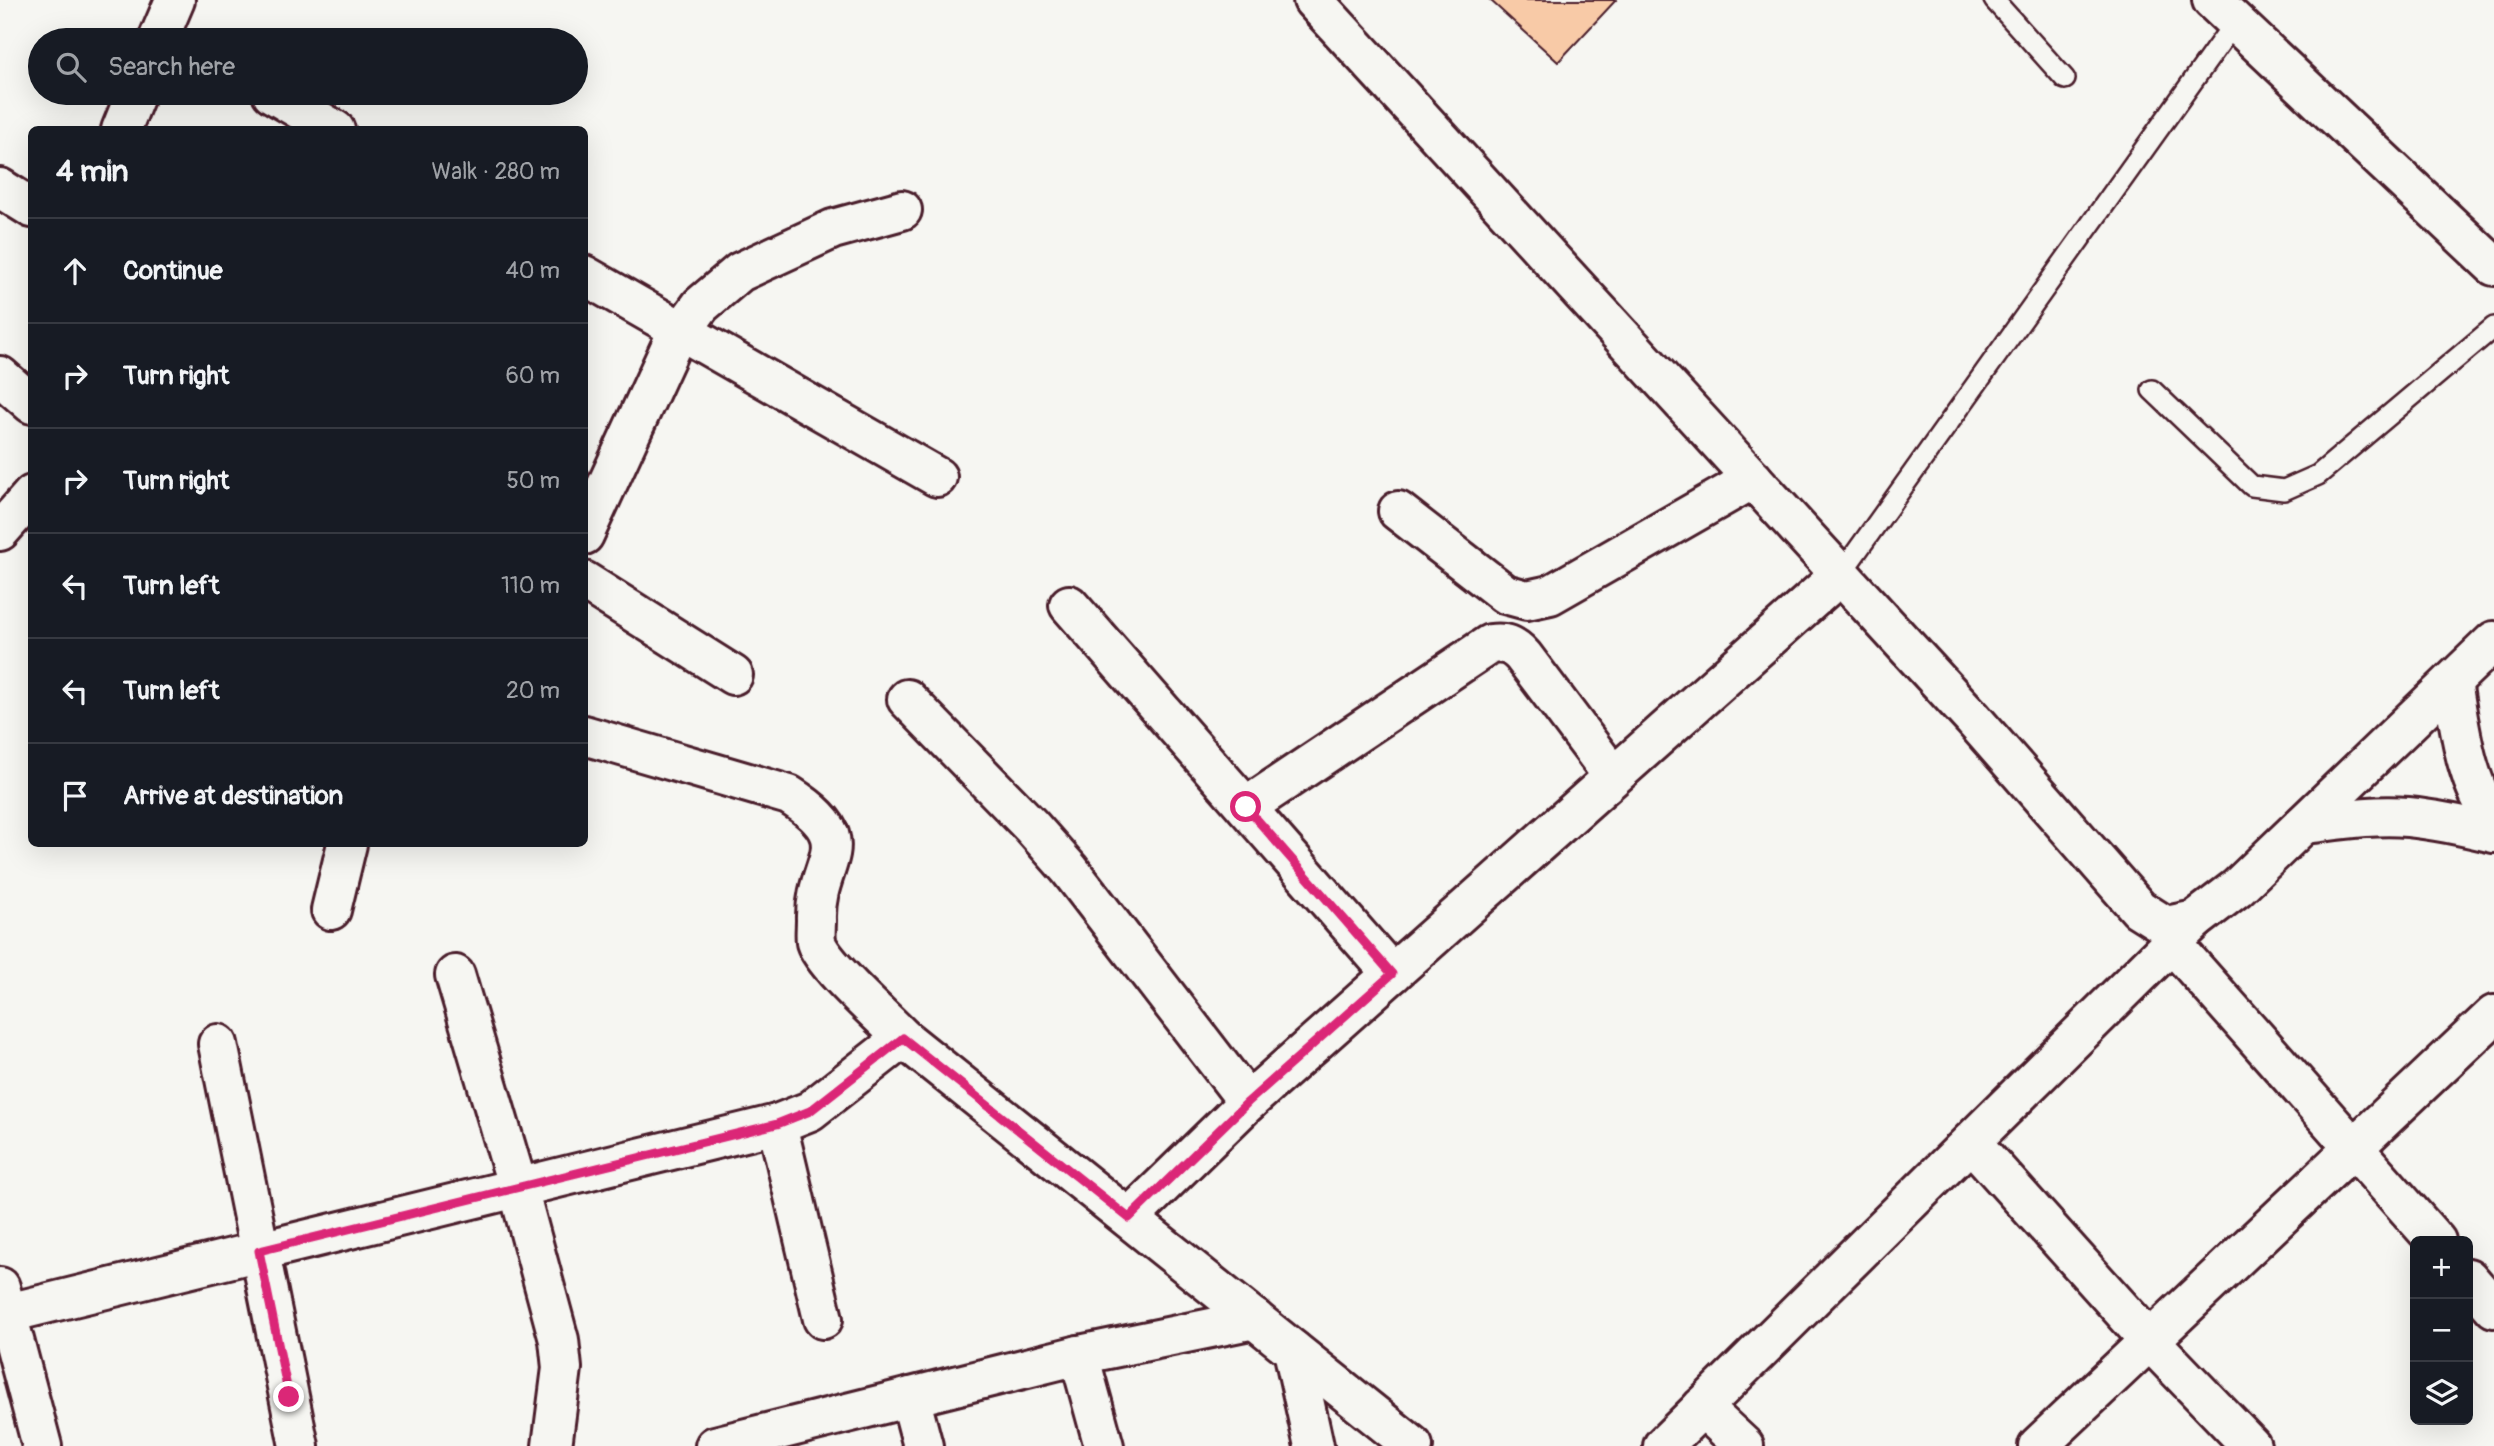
<!DOCTYPE html>
<meta charset="utf-8">
<style>
:root{--surface:#171b24;--page:#20242c;--text:#f1f3f6;--muted:#9ea1a6;--line:#363941}
body{margin:0;font-family:Pangolin,sans-serif;background:var(--page);color:var(--text)}
.controls{position:absolute;right:21px;bottom:21px;display:grid;overflow:hidden;border-radius:10px;box-shadow:0 7px 28px #0002}
.controls button{width:63px;height:63px;display:grid;place-items:center;padding:0;border:0;border-bottom:2px solid var(--line);background:var(--surface);color:var(--text);font:35px sans-serif}
.stop{position:absolute;width:21px;height:21px;margin:-16px;border:5px solid #db2777;border-radius:50%;background:#fff}
.stop.end{background:#db2777;border-color:#fff;box-shadow:0 2px 7px #0008}
.list{margin:0;padding:0;list-style:none}
h2{display:flex;justify-content:space-between;align-items:center;height:91px;margin:0;padding:0 28px;font-size:30px}
h2 small{font-size:23px;font-weight:400;color:var(--muted)}
.list li{display:grid;grid-template-columns:46px 1fr auto;gap:21px;align-items:center;box-sizing:border-box;height:105px;padding:0 28px;border-top:2px solid var(--line)}
.list b{display:block;font-size:26px;white-space:nowrap}
.list em{font-size:23px;font-style:normal;color:var(--muted)}
.icon{flex:none;width:38px;height:38px;fill:none;stroke:currentColor;stroke-width:2;stroke-linecap:round;stroke-linejoin:round}
.map{position:relative;flex:none;width:2494px;height:1446px;overflow:hidden}
.search{position:absolute;background:var(--surface);box-shadow:0 7px 28px #0002;left:28px;top:28px;width:560px;height:77px;display:flex;align-items:center;gap:18px;box-sizing:border-box;padding:0 24px;border-radius:38px;color:var(--muted);font-size:26px}
.panel{position:absolute;background:var(--surface);box-shadow:0 7px 28px #0002;left:28px;top:126px;width:560px;height:721px;border-radius:10px}
.map>svg:first-child{display:block}
.building{fill:#f8caa7;stroke:#4a1f2b;stroke-width:2}
.lines{fill:none;stroke-linecap:round;stroke-linejoin:round}
.lane-casing{stroke:#4a1f2b;stroke-width:24}
.street-casing{stroke:#4a1f2b;stroke-width:44}
.lane{stroke:#f6f6f2;stroke-width:19}
.street{stroke:#f6f6f2;stroke-width:38}
.route{stroke:#db2777;stroke-width:9}
</style>
<div class="map">
<svg width="2494" height="1446" viewBox="0 0 2494 1446">
<rect width="100%" height="100%" fill="#f6f6f2"/>
<filter id="ink" filterUnits="userSpaceOnUse"><feTurbulence type="fractalNoise" baseFrequency=".0143" numOctaves="2"/><feDisplacementMap in="SourceGraphic" scale="14" xChannelSelector="R" yChannelSelector="G"/><feConvolveMatrix kernelMatrix="1 2 1 2 8 2 1 2 1" color-interpolation-filters="sRGB"/></filter>
<g filter="url(#ink)">
<polygon class="building" points="1490,0 1616,0 1558,62"/>
<g class="lines">
<defs>
<g id="lane">
<polyline points="1994,0 2065,79"/>
<polyline points="2152,390 2252,486 2284,490 2318,475 2494,327"/>
<polyline points="1840,575 2235,22"/>
</g>
<g id="street">
<polyline points="1313,0 1973,719 2139,909 2166,926 2195,920 2237,888 2494,641"/>
<polyline points="2212,0 2494,266"/>
<polyline points="158,40 175,0"/>
<polyline points="272,93 335,130"/>
<polyline points="121,130 136,93"/>
<polyline points="0,188 32,208"/>
<polyline points="584,275 937,477"/>
<polyline points="0,376 32,404"/>
<polyline points="1398,511 1505,594 1527,600 1550,595 1753,479"/>
<polyline points="0,531 32,495"/>
<polyline points="584,535 671,346 701,305 740,272 833,229 902,210"/>
<polyline points="584,581 733,675"/>
<polyline points="1069,605 1392,974"/>
<path d="M2452,682C2460,729 2465,780 2494,820"/>
<polyline points="907,699 1031,826 1069,869 1248,1102"/>
<path d="M584,735L789,795C865,843 814,859 816,920C816,927 815,936 816,942C823,965 884,1018 903,1038L1413,1446"/>
<path d="M1246,807L1490,644C1506,642 1513,645 1523,656L1613,776"/>
<path d="M2304,824C2338,820 2373,814 2408,817C2437,820 2465,826 2494,833"/>
<polyline points="331,910 347,844"/>
<polyline points="2172,943 2436,1241"/>
<polyline points="455,975 518,1188 559,1340 562,1368 552,1446"/>
<polyline points="218,1044 299,1446"/>
<polyline points="777,1124 823,1319"/>
<polyline points="1971,1142 2149,1340 2251,1446"/>
<polyline points="1129,1218 1248,1102 1840,575"/>
<polyline points="2468,1278 2494,1308"/>
<polyline points="0,1287 42,1446"/>
<polyline points="0,1315 777,1124 810,1111 903,1038"/>
<polyline points="1293,1350 1314,1446"/>
<polyline points="1079,1355 1104,1446"/>
<polyline points="910,1397 923,1446"/>
<polyline points="1702,1407 1744,1446"/>
<polyline points="715,1446 1079,1355 1255,1319"/>
<polyline points="1663,1446 2195,920"/>
<polyline points="2038,1446 2494,1015"/>
</g>
</defs>
<use href="#lane" class="lane-casing"/>
<use href="#street" class="street-casing"/>
<use href="#lane" class="lane"/>
<use href="#street" class="street"/>
</g>
</g>
<g class="lines" filter="url(#ink)">
<polyline class="route" points="289,1397 259,1251 777,1124 810,1111 903,1038 1129,1218 1248,1102 1392,974 1246,807"/>
</g>
</svg>
<div class="controls">
<button>+</button>
<button>−</button>
<button><svg class="icon" aria-label="layers" viewBox="0 0 24 24"><path d="M12 4l9 5-9 5-9-5zM3 14l9 5 9-5"/></svg></button>
</div>
<div class="stop" style="left:1246px;top:807px"></div>
<div class="stop end" style="left:289px;top:1397px"></div>
<div class="search"><svg class="icon" aria-label="search" viewBox="0 0 24 24"><circle cx="10" cy="10" r="6"/><path d="M15 15l6 6"/></svg>Search here</div>
<section class="panel">
<h2>4 min<small>Walk · 280 m</small></h2>
<ul class="list">
<li><svg class="icon" aria-label="ahead" viewBox="0 0 24 24"><path d="M12 20V5M6 11l6-6 6 6"/></svg><div><b>Continue</b></div><em>40 m</em></li>
<li><svg class="icon" aria-label="right" viewBox="0 0 24 24"><path d="M7 20v-9h11M14 6l5 5-5 5"/></svg><div><b>Turn right</b></div><em>60 m</em></li>
<li><svg class="icon" aria-label="right" viewBox="0 0 24 24"><path d="M7 20v-9h11M14 6l5 5-5 5"/></svg><div><b>Turn right</b></div><em>50 m</em></li>
<li><svg class="icon" aria-label="left" viewBox="0 0 24 24"><path d="M17 20v-9H6M10 6l-5 5 5 5"/></svg><div><b>Turn left</b></div><em>110 m</em></li>
<li><svg class="icon" aria-label="left" viewBox="0 0 24 24"><path d="M17 20v-9H6M10 6l-5 5 5 5"/></svg><div><b>Turn left</b></div><em>20 m</em></li>
<li><svg class="icon" aria-label="arrive" viewBox="0 0 24 24"><path d="M6 21V4h12l-3 4 3 4H6"/></svg><div><b>Arrive at destination</b></div></li>
</ul>
</section>
</div>
